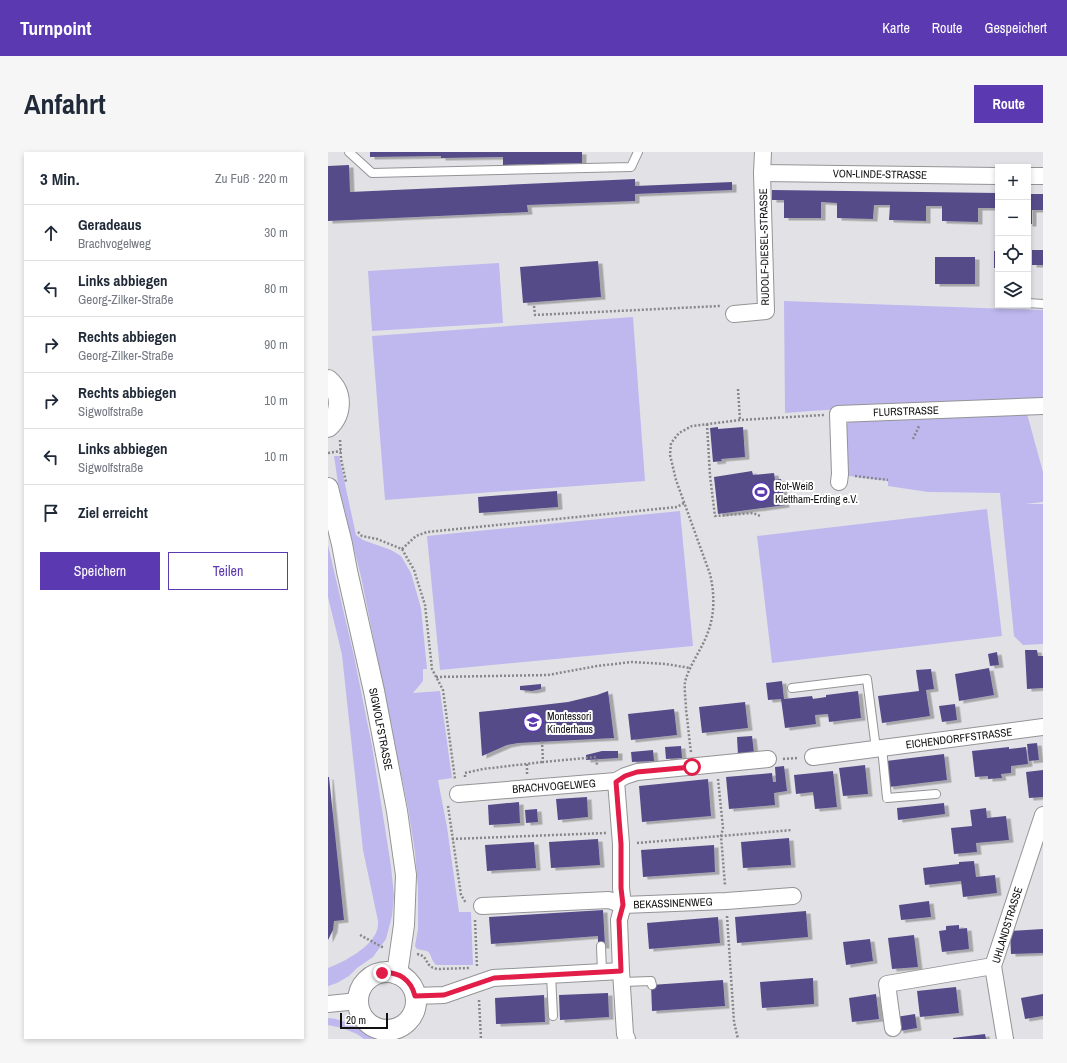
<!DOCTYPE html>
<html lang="de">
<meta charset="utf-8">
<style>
:root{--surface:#fff;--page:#f6f6f7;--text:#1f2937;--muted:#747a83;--line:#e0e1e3;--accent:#5a39b1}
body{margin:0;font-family:"Archivo Narrow",sans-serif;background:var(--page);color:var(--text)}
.controls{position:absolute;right:12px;top:12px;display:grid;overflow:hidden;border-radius:0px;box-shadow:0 2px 6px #0003}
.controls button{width:36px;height:36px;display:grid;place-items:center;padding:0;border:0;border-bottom:1px solid var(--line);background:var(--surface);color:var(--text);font:20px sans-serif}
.scale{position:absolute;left:12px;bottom:10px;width:48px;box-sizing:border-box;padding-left:4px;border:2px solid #111112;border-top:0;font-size:11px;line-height:14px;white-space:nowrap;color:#111112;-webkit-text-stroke:3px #fff;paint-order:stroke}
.stop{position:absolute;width:12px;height:12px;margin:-9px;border:3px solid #e11d48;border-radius:50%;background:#fff}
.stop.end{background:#e11d48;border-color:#fff;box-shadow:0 1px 4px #0008}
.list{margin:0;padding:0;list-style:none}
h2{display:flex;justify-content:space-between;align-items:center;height:52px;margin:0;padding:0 16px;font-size:17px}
h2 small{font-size:13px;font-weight:400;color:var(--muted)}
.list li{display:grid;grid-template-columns:26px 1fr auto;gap:12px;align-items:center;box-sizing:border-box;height:56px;padding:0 16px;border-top:1px solid var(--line)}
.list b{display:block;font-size:15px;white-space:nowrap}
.list p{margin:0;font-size:13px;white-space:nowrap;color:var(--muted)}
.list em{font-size:13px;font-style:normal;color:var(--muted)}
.actions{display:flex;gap:8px;padding:12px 16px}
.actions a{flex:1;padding:9px 0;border:1px solid var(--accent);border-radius:0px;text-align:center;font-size:14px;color:var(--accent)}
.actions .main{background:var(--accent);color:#fff}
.icon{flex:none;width:22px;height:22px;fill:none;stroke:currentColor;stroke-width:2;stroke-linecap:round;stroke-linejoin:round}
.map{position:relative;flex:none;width:715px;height:887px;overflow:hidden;border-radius:0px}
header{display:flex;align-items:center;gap:24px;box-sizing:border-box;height:56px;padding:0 20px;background:var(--accent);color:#fff}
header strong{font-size:19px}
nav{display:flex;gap:22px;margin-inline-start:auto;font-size:14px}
.intro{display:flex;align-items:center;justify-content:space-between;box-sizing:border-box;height:96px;padding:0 24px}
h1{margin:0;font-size:28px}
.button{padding:10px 18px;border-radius:0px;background:var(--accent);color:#fff;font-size:14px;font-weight:700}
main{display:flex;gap:24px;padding:0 24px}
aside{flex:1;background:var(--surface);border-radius:0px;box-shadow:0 2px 6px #0003}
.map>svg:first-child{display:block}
.green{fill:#beb8ee}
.building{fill:#564b89;filter:url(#shadow)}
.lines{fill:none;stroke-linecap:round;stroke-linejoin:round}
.service-casing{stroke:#949497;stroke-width:10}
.minor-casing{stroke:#949497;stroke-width:18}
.tertiary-casing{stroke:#949497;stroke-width:22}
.path{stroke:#87878a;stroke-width:2.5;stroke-dasharray:2 2;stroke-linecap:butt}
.service{stroke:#fff;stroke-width:8}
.minor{stroke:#fff;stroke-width:16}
.tertiary{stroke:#fff;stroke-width:20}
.route{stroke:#e11d48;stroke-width:5}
.labels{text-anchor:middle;stroke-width:4;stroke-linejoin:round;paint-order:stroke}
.street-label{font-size:11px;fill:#111112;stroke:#fff}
.poi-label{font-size:11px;fill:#111112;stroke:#fff;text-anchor:start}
</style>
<header>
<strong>Turnpoint</strong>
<nav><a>Karte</a><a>Route</a><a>Gespeichert</a></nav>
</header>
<div class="intro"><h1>Anfahrt</h1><a class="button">Route</a></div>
<main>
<aside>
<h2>3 Min.<small>Zu Fuß · 220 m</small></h2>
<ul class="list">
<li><svg class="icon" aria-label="ahead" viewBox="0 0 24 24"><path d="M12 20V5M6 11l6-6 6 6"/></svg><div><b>Geradeaus</b><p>Brachvogelweg</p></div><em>30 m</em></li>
<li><svg class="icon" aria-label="left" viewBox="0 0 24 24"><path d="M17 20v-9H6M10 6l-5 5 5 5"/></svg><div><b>Links abbiegen</b><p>Georg-Zilker-Straße</p></div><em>80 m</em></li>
<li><svg class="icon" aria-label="right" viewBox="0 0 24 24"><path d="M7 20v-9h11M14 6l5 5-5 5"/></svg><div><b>Rechts abbiegen</b><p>Georg-Zilker-Straße</p></div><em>90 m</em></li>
<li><svg class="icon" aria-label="right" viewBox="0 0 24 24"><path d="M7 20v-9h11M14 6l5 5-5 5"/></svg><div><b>Rechts abbiegen</b><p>Sigwolfstraße</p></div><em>10 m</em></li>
<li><svg class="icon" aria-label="left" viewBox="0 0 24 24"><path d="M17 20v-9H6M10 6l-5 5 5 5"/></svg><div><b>Links abbiegen</b><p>Sigwolfstraße</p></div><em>10 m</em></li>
<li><svg class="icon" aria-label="arrive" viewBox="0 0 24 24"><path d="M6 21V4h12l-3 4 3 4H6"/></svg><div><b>Ziel erreicht</b></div></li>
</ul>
<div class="actions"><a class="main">Speichern</a><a>Teilen</a></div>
</aside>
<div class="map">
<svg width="715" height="887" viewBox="0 0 715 887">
<defs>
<filter id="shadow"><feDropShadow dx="4.5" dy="2.5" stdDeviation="0" flood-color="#0004"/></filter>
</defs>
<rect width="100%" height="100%" fill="#e2e2e6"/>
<g class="green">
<polygon points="171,111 175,171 44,179 40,119"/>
<path d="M456,149L715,158V250C629,252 543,254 457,261Z"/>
<polygon points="305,165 317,329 57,348 44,184"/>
<polygon points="698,258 715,320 715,350 697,352 715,352 715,492 695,493 686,484 672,341 600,340 560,334 560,329 521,324 518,322 518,274 521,269"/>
<path d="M6,304H11L28,383L35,388L63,398L73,404L83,421L93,456L99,517H95V529L85,541L112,539L124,626L110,628L119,675L131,760H143L145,813H108C103,809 104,802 99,799C96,798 92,798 89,797L87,794L90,777V736L87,700L80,656L33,425L10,331Z"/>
<polygon points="659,357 674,484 444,511 429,384"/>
<polygon points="352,359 365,494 112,518 99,384"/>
<path d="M0,393L26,504L44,594L63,714L66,744L64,764L58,787L45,805L29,816L21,824L9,831L0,834V816C16,810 44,795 49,778C50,776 50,772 50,769L35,698L14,503L9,482L0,445Z"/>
<path d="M0,866C18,867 34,878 48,887H36L29,882L14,876L0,873Z"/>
</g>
<g class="building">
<polygon points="42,0 254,0 254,11 175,13 175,5 113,6 113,4 42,5"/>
<polygon points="21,13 22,40 307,27 307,34 404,30 404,38 307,42 307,49 199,53 200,60 0,69 0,14"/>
<polygon points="444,38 670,41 670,71 667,71 667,56 650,56 650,70 614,69 614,54 598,54 598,69 561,68 562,53 546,53 545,67 509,66 509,51 493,50 493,66 456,66 456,48 444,48"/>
<polygon points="700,42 715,42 715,58 704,58 704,72 700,72"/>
<rect x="704" y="98" width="11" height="15"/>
<rect x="666" y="99" width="4" height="17"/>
<rect x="607" y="105" width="40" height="27"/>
<polygon points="270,109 273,145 195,151 192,115"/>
<polygon points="390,275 390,277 415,275 417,305 393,307 394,309 385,310 382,276"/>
<polygon points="424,319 425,323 446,321 447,328 453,327 457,353 390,362 386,325"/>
<polygon points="229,339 230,355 151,361 150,345"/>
<polygon points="697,498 709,498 710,504 715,504 715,536 699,537"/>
<polygon points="669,500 671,513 662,514 660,502"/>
<polygon points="661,516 666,543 631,549 627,522"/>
<polygon points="603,517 606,537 598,538 602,564 554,571 550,544 591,539 588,518"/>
<polygon points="454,529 456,547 484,544 485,547 498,545 498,543 530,539 533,566 501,570 500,562 487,563 488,572 457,576 453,547 440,548 438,531"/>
<polygon points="213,532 213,537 204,539 192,538 192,534"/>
<polygon points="280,539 286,586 190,591 179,593 154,604 151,560 197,555 240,550 269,543"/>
<polygon points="417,550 420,576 374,581 371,555"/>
<polygon points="627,552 629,568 614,570 611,554"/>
<polygon points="346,557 349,583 303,588 300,562"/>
<polygon points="424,584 426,601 410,603 409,585"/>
<polygon points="709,591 711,608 701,609 699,592"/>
<polygon points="353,594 354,606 338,607 337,595"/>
<polygon points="681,595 681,597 698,595 700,612 683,614 683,621 673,622 674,626 660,627 660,624 647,625 644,599"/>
<polygon points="325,598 326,609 304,610 303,600"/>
<polygon points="274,599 290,599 290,606 258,608 258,603"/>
<polygon points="616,602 619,628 561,635 558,609"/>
<polygon points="537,613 540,642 515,644 511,616"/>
<polygon points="456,614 459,639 446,641 447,653 401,657 398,625 444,621 445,630 448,630 447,615"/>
<polygon points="715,618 715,645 701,646 698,620"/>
<polygon points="505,619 509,655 487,657 485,640 468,642 466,623"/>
<polygon points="0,625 1,625 16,768 6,769 5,778 0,788"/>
<polygon points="380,627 383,664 314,670 311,634"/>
<polygon points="259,645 260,665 230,668 228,647"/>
<polygon points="191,650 192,671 161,673 160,653"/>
<polygon points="616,651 617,662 570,668 569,656"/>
<polygon points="658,656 659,666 678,664 681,688 648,691 649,700 626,702 623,676 644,674 642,658"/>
<polygon points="209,657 210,670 198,671 197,658"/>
<polygon points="461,686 463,713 415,716 413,690"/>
<polygon points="270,687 272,713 223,716 221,690"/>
<polygon points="206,690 208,716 159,719 157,693"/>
<polygon points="386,693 387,720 315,725 313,698"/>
<polygon points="646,709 648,725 667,723 669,741 635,745 633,729 597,733 595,716 631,712 631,710"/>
<polygon points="601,749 603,765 573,768 571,753"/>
<polygon points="275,758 277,794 270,794 270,784 163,792 161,765"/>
<polygon points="478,759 480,785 409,791 407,765"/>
<polygon points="390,765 392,791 321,797 319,771"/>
<polygon points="631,773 631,777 639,776 641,797 614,800 611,779 618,778 618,774"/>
<polygon points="715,777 715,801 683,802 682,779"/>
<polygon points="586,783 590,815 564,817 560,786"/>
<polygon points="542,787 545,809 518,813 515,790"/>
<polygon points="485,826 486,852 434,856 432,830"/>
<polygon points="395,828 397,854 324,859 323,833"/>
<polygon points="628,835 631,861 592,865 589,839"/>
<polygon points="280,841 281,865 232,868 231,843"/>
<polygon points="548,842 551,867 524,870 521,846"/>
<polygon points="715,842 715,864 697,867 693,846"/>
<polygon points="216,843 217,870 168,872 167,846"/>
<polygon points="587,862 589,876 571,879 568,865"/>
<polygon points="657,882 658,887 625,887 625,886"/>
</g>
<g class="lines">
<defs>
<g id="service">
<polyline points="21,0 44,21 303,15 310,0"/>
<polyline points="700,151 715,152"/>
<polyline points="464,536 539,527 548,597"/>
<polyline points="554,596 559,646 608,642"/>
<polyline points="273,794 274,820"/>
<polyline points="223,823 225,864"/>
<polyline points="294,830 323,829 324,833"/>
</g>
<g id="minor">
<polyline points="434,21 670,24"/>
<polyline points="700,24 715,24"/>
<polyline points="406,162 438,159 434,21 435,0"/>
<polyline points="511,330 512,322 510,262 715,254"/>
<polyline points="485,605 715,575"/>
<polyline points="288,629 293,692 293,736 295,753 291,768 293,819 297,882 299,887"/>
<polyline points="130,642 288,629 297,624 309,620 440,607"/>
<polyline points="154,754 281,748 295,753 398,749 465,744"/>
<polyline points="87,844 116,843 165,826 293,819"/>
<polyline points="0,852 30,849"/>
<polyline points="565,876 559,832 665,814"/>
<polyline points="677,887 665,814 715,663"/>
</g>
<g id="tertiary">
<path d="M0,228C15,241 14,262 0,275"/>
<polyline points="0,336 14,392 19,419 46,539 69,659 78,723 76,773 69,822"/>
<circle cx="59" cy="849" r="29"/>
</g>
</defs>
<use href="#service" class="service-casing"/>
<use href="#minor" class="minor-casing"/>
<use href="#tertiary" class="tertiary-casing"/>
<g class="path">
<polyline points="206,154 207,163 392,154"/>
<polyline points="410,237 412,268"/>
<polyline points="379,272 382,324 387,364 425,361 432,364"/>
<polyline points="585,287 591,274"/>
<polyline points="12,288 13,307 18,330"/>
<polyline points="0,301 13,299"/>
<polyline points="527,324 560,328"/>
<polyline points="30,380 34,384 49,387 74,397 86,418 97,453 104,517 115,538 127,627"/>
<polyline points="74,397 88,384 99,380 349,355 356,351"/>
<polyline points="108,525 220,523 269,514 304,510 338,512 362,516"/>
<polyline points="214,589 215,610 268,605 269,613"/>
<path d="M363,600C361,586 360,572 358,558C358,549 356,538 357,530C361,514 372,500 378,485C387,465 387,443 382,422L348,328L342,303L343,291L351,281L364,274L412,268L496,263"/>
<polyline points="455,607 470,606"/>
<polyline points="199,612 199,622"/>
<polyline points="137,625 137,621 155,617 215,610"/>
<polyline points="390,627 395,676 393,684 397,733"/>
<polyline points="120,654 133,743 138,751"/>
<polyline points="124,687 278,681"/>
<polyline points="309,691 464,678"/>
<polyline points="399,764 406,870 410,887"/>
<polyline points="147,768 149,815"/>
<polyline points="32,783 56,796"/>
<path d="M89,802C102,804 95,814 109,817L143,816"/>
<polyline points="151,848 153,887"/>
</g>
<use href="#service" class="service"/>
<use href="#minor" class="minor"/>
<use href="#tertiary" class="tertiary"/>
</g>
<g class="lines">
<path class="route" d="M54,821C71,819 83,828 87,844L116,843L166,826L293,819L291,768L295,753L293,736V692L288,630L297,624L309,620L364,615"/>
</g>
<defs>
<symbol id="stadium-ring" viewBox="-11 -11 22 22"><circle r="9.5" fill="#fff" stroke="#5a39b1" stroke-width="1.5"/><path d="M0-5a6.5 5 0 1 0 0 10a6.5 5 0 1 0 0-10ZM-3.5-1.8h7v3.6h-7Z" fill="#5a39b1"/></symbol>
<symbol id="school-ring" viewBox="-11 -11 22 22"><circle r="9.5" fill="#fff" stroke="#5a39b1" stroke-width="1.5"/><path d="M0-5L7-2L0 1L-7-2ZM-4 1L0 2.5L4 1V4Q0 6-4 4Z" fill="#5a39b1"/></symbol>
</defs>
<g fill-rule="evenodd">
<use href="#stadium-ring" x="422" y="329" width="22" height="22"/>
<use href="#school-ring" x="194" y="559" width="22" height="22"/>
</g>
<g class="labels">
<g class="street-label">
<text transform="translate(552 22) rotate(1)" y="4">VON-LINDE-STRASSE</text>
<text transform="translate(436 95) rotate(-91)" y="4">RUDOLF-DIESEL-STRASSE</text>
<text transform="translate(578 259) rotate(-2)" y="4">FLURSTRASSE</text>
<text transform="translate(53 577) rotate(79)" y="4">SIGWOLFSTRASSE</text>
<text transform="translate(631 586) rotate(-7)" y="4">EICHENDORFFSTRASSE</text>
<text transform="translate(226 634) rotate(-4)" y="4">BRACHVOGELWEG</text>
<text transform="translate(345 751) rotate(-2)" y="4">BEKASSINENWEG</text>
<text transform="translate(679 773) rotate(-73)" y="4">UHLANDSTRASSE</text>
</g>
<g class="poi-label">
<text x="447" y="338">Rot-Weiß<tspan x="447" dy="13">Klettham-Erding e.V.</tspan></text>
<text x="219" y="568">Montessori<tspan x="219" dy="13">Kinderhaus</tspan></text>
</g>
</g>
</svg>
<div class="controls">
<button>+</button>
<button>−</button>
<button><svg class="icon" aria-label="locate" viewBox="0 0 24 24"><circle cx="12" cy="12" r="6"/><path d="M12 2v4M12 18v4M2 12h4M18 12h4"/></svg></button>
<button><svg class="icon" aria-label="layers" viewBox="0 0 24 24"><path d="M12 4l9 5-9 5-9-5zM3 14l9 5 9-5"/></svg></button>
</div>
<div class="scale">20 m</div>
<div class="stop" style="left:364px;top:615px"></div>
<div class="stop end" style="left:54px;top:821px"></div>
</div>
</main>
